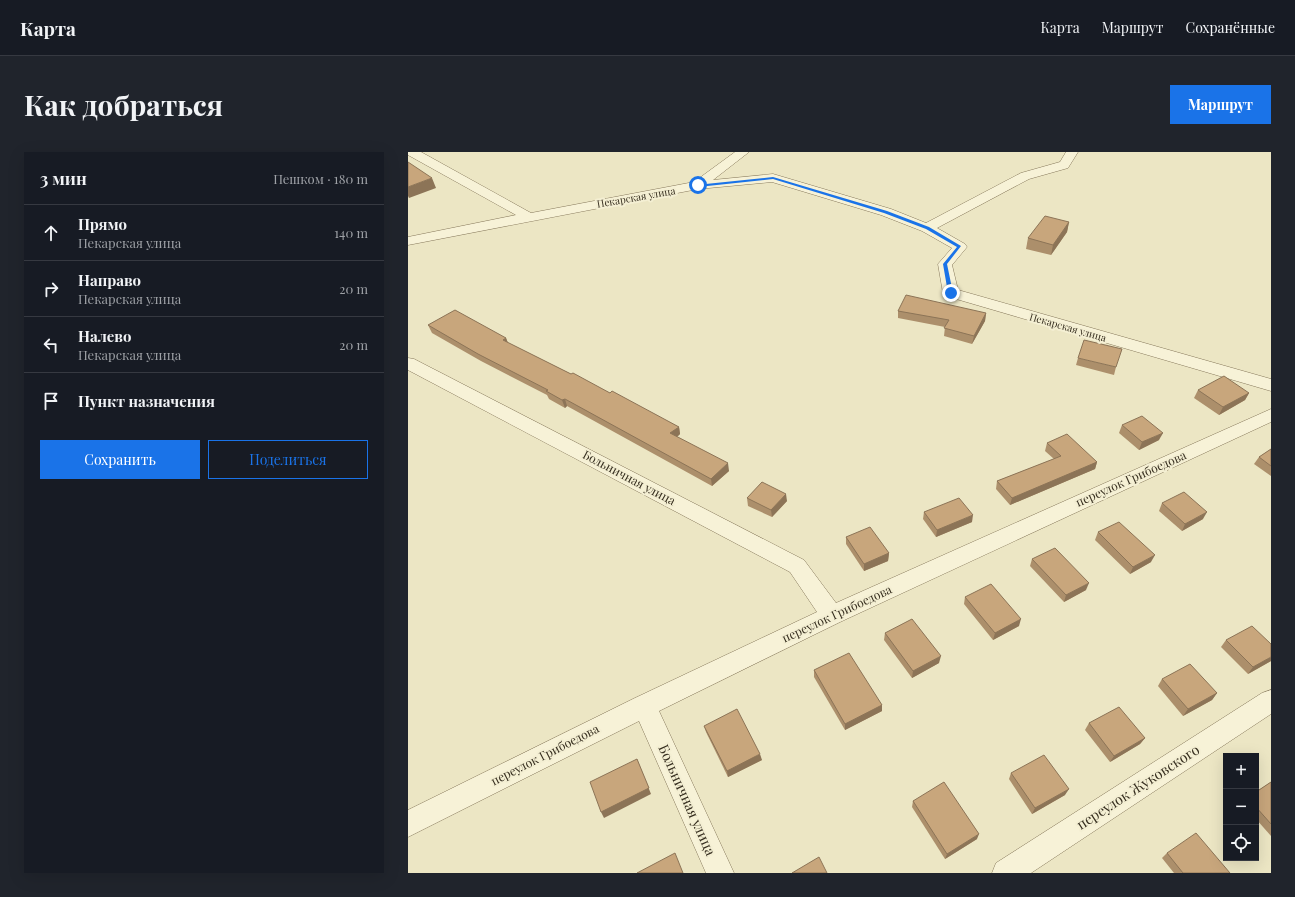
<!DOCTYPE html>
<html lang="ru">
<meta charset="utf-8">
<style>
:root{--surface:#171b24;--page:#20242c;--text:#f1f3f6;--muted:#9ea1a6;--line:#363941;--accent:#1a73e8}
body{margin:0;font-family:"Playfair Display",serif;background:var(--page);color:var(--text)}
.controls{position:absolute;right:12px;bottom:12px;display:grid;overflow:hidden;border-radius:0px;box-shadow:0 4px 16px #0002}
.controls button{width:36px;height:36px;display:grid;place-items:center;padding:0;border:0;border-bottom:1px solid var(--line);background:var(--surface);color:var(--text);font:20px sans-serif}
.stop{position:absolute;width:12px;height:12px;margin:-9px;border:3px solid #1a73e8;border-radius:50%;background:#fff}
.stop.end{background:#1a73e8;border-color:#fff;box-shadow:0 1px 4px #0008}
.list{margin:0;padding:0;list-style:none}
h2{display:flex;justify-content:space-between;align-items:center;height:52px;margin:0;padding:0 16px;font-size:17px}
h2 small{font-size:13px;font-weight:400;color:var(--muted)}
.list li{display:grid;grid-template-columns:26px 1fr auto;gap:12px;align-items:center;box-sizing:border-box;height:56px;padding:0 16px;border-top:1px solid var(--line)}
.list b{display:block;font-size:15px;white-space:nowrap}
.list p{margin:0;font-size:13px;white-space:nowrap;color:var(--muted)}
.list em{font-size:13px;font-style:normal;color:var(--muted)}
.actions{display:flex;gap:8px;padding:12px 16px}
.actions a{flex:1;padding:9px 0;border:1px solid var(--accent);border-radius:0px;text-align:center;font-size:14px;color:var(--accent)}
.actions .main{background:var(--accent);color:#fff}
.icon{flex:none;width:22px;height:22px;fill:none;stroke:currentColor;stroke-width:2;stroke-linecap:round;stroke-linejoin:round}
.map{position:relative;flex:none;width:863px;height:721px;overflow:hidden;border-radius:0px}
header{display:flex;align-items:center;gap:24px;box-sizing:border-box;height:56px;padding:0 20px;background:var(--surface);border-bottom:1px solid var(--line)}
header strong{font-size:19px}
nav{display:flex;gap:22px;margin-inline-start:auto;font-size:14px}
.intro{display:flex;align-items:center;justify-content:space-between;box-sizing:border-box;height:96px;padding:0 24px}
h1{margin:0;font-size:28px}
.button{padding:10px 18px;border-radius:0px;background:var(--accent);color:#fff;font-size:14px;font-weight:700}
main{display:flex;gap:24px;padding:0 24px}
aside{flex:1;background:var(--surface);border-radius:0px;box-shadow:0 4px 16px #0002}
.map>svg:first-child{display:block}
.lines{fill:none;stroke-linecap:round;stroke-linejoin:round}
.street-casing{stroke:#86785b;stroke-width:1}
.street{fill:#f7f2d7;fill-rule:evenodd}
.wall{fill:#ac8f6b}
.shaded-wall{fill:#8c7457}
.building{fill:#c8a67c;stroke:#8c7457}
.route{fill:#1a73e8}
.labels{text-anchor:middle;stroke-width:4;stroke-linejoin:round;paint-order:stroke}
.far-street-label{font-size:10px;fill:#362e1f;stroke:#f4efd3}
.street-label{font-size:12px;fill:#362e1f;stroke:#f4efd3}
.near-street-label{font-size:14px;fill:#362e1f;stroke:#f4efd3}
</style>
<header>
<strong>Карта</strong>
<nav><a>Карта</a><a>Маршрут</a><a>Сохранённые</a></nav>
</header>
<div class="intro"><h1>Как добраться</h1><a class="button">Маршрут</a></div>
<main>
<aside>
<h2>3 мин<small>Пешком · 180 m</small></h2>
<ul class="list">
<li><svg class="icon" aria-label="ahead" viewBox="0 0 24 24"><path d="M12 20V5M6 11l6-6 6 6"/></svg><div><b>Прямо</b><p>Пекарская улица</p></div><em>140 m</em></li>
<li><svg class="icon" aria-label="right" viewBox="0 0 24 24"><path d="M7 20v-9h11M14 6l5 5-5 5"/></svg><div><b>Направо</b><p>Пекарская улица</p></div><em>20 m</em></li>
<li><svg class="icon" aria-label="left" viewBox="0 0 24 24"><path d="M17 20v-9H6M10 6l-5 5 5 5"/></svg><div><b>Налево</b><p>Пекарская улица</p></div><em>20 m</em></li>
<li><svg class="icon" aria-label="arrive" viewBox="0 0 24 24"><path d="M6 21V4h12l-3 4 3 4H6"/></svg><div><b>Пункт назначения</b></div></li>
</ul>
<div class="actions"><a class="main">Сохранить</a><a>Поделиться</a></div>
</aside>
<div class="map">
<svg width="863" height="721" viewBox="0 0 863 721">
<rect width="100%" height="100%" fill="#ece6c4"/>
<g class="lines">
<defs>
<g id="street">
<polygon points="0,0 13,0 123,61 286,30 327,0 341,0 305,28 365,22 483,57 518,71 613,21 652,10 658,0 670,0 660,16 621,27 529,76 557,92 559,95 544,113 550,138 863,227 863,239 538,144 535,141 530,112 544,96 514,79 473,63 364,30 290,37 0,93 0,85 108,63 0,3"/>
<polygon points="0,206 6,207 396,408 428,451 863,257 863,270 432,470 251,559 326,721 298,721 231,569 0,685 0,658 227,546 409,460 382,420 0,218"/>
<polygon points="863,538 863,562 623,721 584,721 588,711 854,541"/>
</g>
</defs>
<use href="#street" class="street-casing"/>
<use href="#street" class="street"/>
</g>
<g class="wall">
<polygon points="661,70 659,80 643,103 618,97 620,86"/>
<polygon points="490,159 578,161 577,169 564,192 536,184 537,175 490,166"/>
<polygon points="20,173 98,186 100,191 271,275 272,282 269,285 321,319 304,334 159,254 157,256 141,247 139,243 73,209 24,181"/>
<polygon points="670,206 708,215 706,223 668,213"/>
<polygon points="790,238 841,241 837,248 811,263 786,246"/>
<polygon points="714,273 751,288 731,298 711,281"/>
<polygon points="639,291 689,310 687,317 602,353 588,337 589,329 646,307 637,299"/>
<polygon points="863,297 863,324 846,312 851,305"/>
<polygon points="339,346 379,349 364,365 340,354"/>
<polygon points="754,351 795,367 774,379 751,359"/>
<polygon points="516,360 564,370 528,385 515,367"/>
<polygon points="690,380 743,410 722,422 687,388"/>
<polygon points="438,385 481,401 480,409 456,419 438,392"/>
<polygon points="624,407 678,438 656,450 622,414"/>
<polygon points="557,445 611,474 585,488 556,452"/>
<polygon points="477,481 531,511 504,526 476,488"/>
<polygon points="818,488 863,509 840,522 813,495"/>
<polygon points="406,518 474,553 474,559 437,578 406,525"/>
<polygon points="754,527 809,541 804,548 775,564 750,534"/>
<polygon points="681,571 737,586 732,592 702,610 677,578"/>
<polygon points="296,574 354,608 320,625 298,580"/>
<polygon points="603,621 657,643 624,662 601,627"/>
<polygon points="863,630 863,684 848,667 848,640"/>
<polygon points="505,649 569,687 537,707 504,655"/>
<polygon points="759,701 822,721 766,721 754,706"/>
</g>
<g class="shaded-wall">
<polygon points="24,26 28,36 1,46 0,44 0,35"/>
<polygon points="661,70 659,80 643,103 645,93"/>
<polygon points="578,161 577,169 564,192 566,184"/>
<polygon points="98,186 101,194 95,188"/>
<polygon points="841,241 837,248 811,263 815,255"/>
<polygon points="157,247 159,254 157,256 154,248"/>
<polygon points="271,275 272,282 264,289 262,281"/>
<polygon points="755,281 751,288 731,298 734,290"/>
<polygon points="689,310 687,317 602,353 604,346"/>
<polygon points="320,311 321,319 304,334 303,327"/>
<polygon points="378,342 379,349 364,365 363,358"/>
<polygon points="799,360 795,367 774,379 777,372"/>
<polygon points="565,363 564,370 528,385 529,378"/>
<polygon points="481,401 480,409 456,419 456,412"/>
<polygon points="747,403 743,410 722,422 725,415"/>
<polygon points="681,431 678,438 656,450 658,443"/>
<polygon points="613,467 611,474 585,488 587,481"/>
<polygon points="533,504 531,511 504,526 505,519"/>
<polygon points="863,505 863,509 840,522 845,515"/>
<polygon points="809,541 804,548 775,564 780,557"/>
<polygon points="474,553 474,559 437,578 437,572"/>
<polygon points="737,586 732,592 702,610 706,604"/>
<polygon points="352,602 354,608 320,625 319,619"/>
<polygon points="229,607 243,642 196,666 193,660"/>
<polygon points="661,637 657,643 624,662 627,656"/>
<polygon points="571,682 569,687 537,707 539,702"/>
</g>
<g class="building">
<polygon points="0,10 24,26 0,35"/>
<polygon points="637,64 661,70 645,93 620,86"/>
<polygon points="498,143 578,161 566,184 536,176 541,168 490,159"/>
<polygon points="47,158 98,186 95,188 163,222 165,221 202,241 204,239 271,275 262,281 320,311 303,327 157,247 154,248 138,239 140,238 70,202 20,173"/>
<polygon points="676,188 714,197 708,215 670,206"/>
<polygon points="816,224 841,241 815,255 790,238"/>
<polygon points="734,264 755,281 734,290 714,273"/>
<polygon points="659,282 689,310 604,346 589,329 653,304 639,291"/>
<polygon points="863,297 863,314 851,305"/>
<polygon points="354,330 378,342 363,358 339,346"/>
<polygon points="776,340 799,360 777,372 754,351"/>
<polygon points="551,346 565,363 529,378 516,360"/>
<polygon points="711,370 747,403 725,415 690,380"/>
<polygon points="462,375 481,401 456,412 438,385"/>
<polygon points="647,396 681,431 658,443 624,407"/>
<polygon points="583,432 613,467 587,481 557,445"/>
<polygon points="504,467 533,504 505,519 477,481"/>
<polygon points="844,474 863,492 863,505 845,515 818,488"/>
<polygon points="441,501 474,553 437,572 406,518"/>
<polygon points="782,512 809,541 780,557 754,527"/>
<polygon points="711,555 737,586 706,604 681,571"/>
<polygon points="329,557 352,602 319,619 296,574"/>
<polygon points="636,603 661,637 627,656 603,621"/>
<polygon points="229,607 241,636 193,660 182,630"/>
<polygon points="536,630 571,682 539,702 505,649"/>
<polygon points="863,630 863,672 848,655 848,640"/>
<polygon points="788,681 822,721 775,721 759,701"/>
<polygon points="267,701 275,721 229,721"/>
<polygon points="411,705 419,721 384,721"/>
</g>
<polygon class="route" points="365,25 479,59 521,75 553,94 539,112 545,141 543,142 540,141 535,112 549,95 518,77 476,61 365,27 290,35 288,33"/>
<g class="labels">
<g class="far-street-label">
<text transform="translate(228 45) rotate(-10)" y="4">Пекарская улица</text>
<text transform="translate(660 175) rotate(16)" y="4">Пекарская улица</text>
</g>
<g class="street-label">
<text transform="translate(221 326) rotate(28)" y="4">Больничная улица</text>
<text transform="translate(723 327) rotate(-24)" y="4">переулок Грибоедова</text>
<text transform="translate(429 462) rotate(-25)" y="4">переулок Грибоедова</text>
<text transform="translate(137 603) rotate(-27)" y="4">переулок Грибоедова</text>
</g>
<g class="near-street-label">
<text transform="translate(730 635) rotate(-33)" y="5">переулок Жуковского</text>
<text transform="translate(279 648) rotate(66)" y="5">Больничная улица</text>
</g>
</g>
</svg>
<div class="controls">
<button>+</button>
<button>−</button>
<button><svg class="icon" aria-label="locate" viewBox="0 0 24 24"><circle cx="12" cy="12" r="6"/><path d="M12 2v4M12 18v4M2 12h4M18 12h4"/></svg></button>
</div>
<div class="stop" style="left:290px;top:33px"></div>
<div class="stop end" style="left:543px;top:141px"></div>
</div>
</main>
